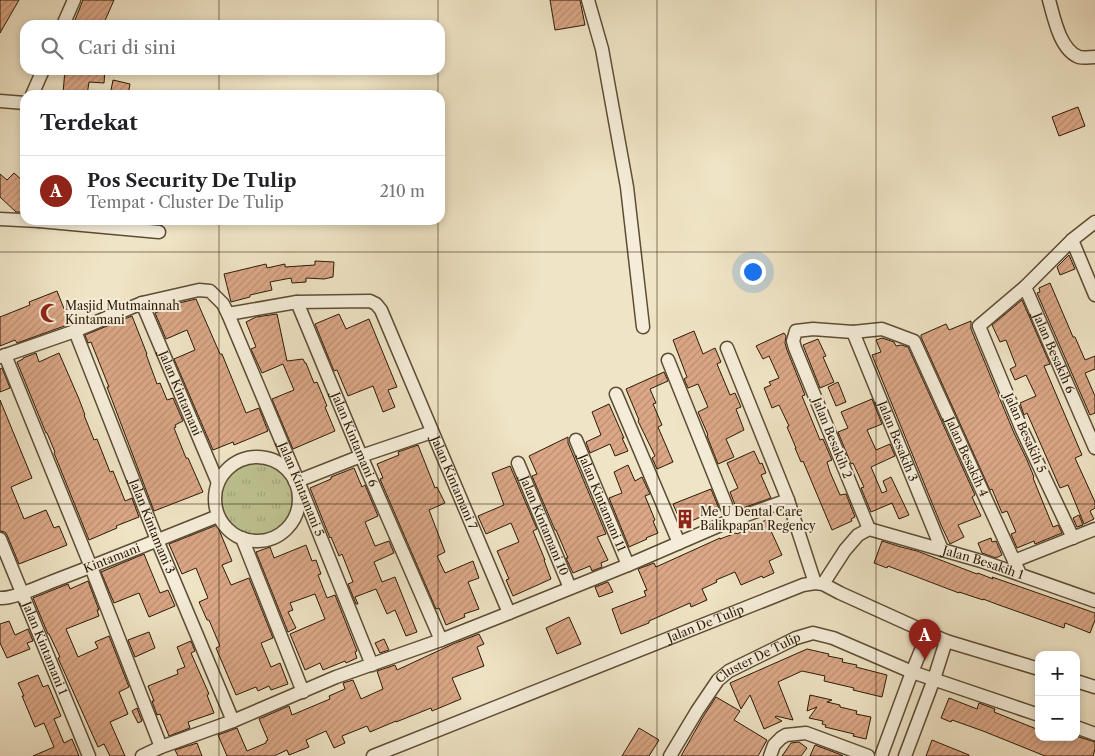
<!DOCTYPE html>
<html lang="id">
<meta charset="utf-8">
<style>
:root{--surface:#fff;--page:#f6f6f6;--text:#202124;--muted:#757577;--line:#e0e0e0;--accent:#8f2418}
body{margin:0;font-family:"Libre Caslon Text",serif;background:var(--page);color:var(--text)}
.controls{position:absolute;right:15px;bottom:15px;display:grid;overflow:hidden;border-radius:10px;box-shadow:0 2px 8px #0003}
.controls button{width:45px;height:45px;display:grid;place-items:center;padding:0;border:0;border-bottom:1px solid var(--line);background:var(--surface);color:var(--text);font:25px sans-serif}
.you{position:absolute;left:752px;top:271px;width:18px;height:18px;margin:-12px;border:4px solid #fff;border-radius:50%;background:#1a73e8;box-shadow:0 0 0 8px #1a73e833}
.badge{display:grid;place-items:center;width:32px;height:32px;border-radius:50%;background:var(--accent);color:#fff;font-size:16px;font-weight:700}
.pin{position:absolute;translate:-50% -41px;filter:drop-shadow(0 1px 2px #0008)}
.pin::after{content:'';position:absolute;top:26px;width:18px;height:15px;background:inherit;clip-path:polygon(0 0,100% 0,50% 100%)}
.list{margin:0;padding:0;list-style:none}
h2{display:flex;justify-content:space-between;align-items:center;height:65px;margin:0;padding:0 20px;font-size:21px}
h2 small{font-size:16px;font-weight:400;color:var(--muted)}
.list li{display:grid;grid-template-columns:32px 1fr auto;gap:15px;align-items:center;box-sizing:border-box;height:70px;padding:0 20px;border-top:1px solid var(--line)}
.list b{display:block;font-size:19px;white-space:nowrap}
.list p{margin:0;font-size:16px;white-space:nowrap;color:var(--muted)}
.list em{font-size:16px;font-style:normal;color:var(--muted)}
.icon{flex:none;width:28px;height:28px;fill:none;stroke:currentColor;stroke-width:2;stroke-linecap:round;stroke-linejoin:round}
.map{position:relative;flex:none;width:1095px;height:756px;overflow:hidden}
.search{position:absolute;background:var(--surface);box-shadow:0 2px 8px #0003;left:20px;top:20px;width:425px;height:55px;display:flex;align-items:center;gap:12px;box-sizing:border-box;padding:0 18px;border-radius:15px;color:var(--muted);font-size:19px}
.panel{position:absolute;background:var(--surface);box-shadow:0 2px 8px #0003;left:20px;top:90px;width:425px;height:135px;border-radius:15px}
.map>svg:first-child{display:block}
.grass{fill:url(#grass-tufts);stroke:#756e4b}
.building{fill:url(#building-hatch);stroke:#2c1b05}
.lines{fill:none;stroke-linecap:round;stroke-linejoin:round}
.street-casing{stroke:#5d4d35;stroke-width:15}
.street{stroke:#f5edd9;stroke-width:12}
.grid{fill:none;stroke:#2c1b05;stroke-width:1;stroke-opacity:0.55}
.labels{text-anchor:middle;stroke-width:4;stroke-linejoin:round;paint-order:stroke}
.poi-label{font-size:12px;fill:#2c1b05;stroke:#f5edd9;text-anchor:start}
.street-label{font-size:12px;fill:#2c1b05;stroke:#f5edd9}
</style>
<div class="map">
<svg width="1095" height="756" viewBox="0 0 1095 756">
<defs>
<pattern id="grass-tufts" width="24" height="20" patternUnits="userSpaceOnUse" patternTransform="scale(1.25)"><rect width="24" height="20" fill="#bec291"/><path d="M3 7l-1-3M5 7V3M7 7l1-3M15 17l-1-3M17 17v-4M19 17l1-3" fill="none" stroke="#a3a67c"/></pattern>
<pattern id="building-hatch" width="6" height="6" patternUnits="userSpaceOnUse" patternTransform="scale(1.25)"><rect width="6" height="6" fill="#dba787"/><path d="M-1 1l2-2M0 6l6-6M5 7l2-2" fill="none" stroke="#bc8f73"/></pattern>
</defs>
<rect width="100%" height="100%" fill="#efe4c5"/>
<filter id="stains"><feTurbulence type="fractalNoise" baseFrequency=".004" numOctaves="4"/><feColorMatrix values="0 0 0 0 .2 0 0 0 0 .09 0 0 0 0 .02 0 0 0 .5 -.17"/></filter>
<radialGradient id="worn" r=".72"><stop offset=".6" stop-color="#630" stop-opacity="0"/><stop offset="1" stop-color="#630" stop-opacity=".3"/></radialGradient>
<circle class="grass" cx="258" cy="498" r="37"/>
<g class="building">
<polygon points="0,0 19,0 0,33"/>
<polygon points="83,0 114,0 103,25 73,25"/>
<polygon points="550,0 580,0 585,25 555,30"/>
<polygon points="65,70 105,70 104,83 89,82 87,95 63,93"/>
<polygon points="113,80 130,84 128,95 110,95"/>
<polygon points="1078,107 1085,126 1059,136 1052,117"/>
<polygon points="14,173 25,183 25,212 16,212 0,197 0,174 7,180"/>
<polygon points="1069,255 1075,269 1060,275 1057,267"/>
<polygon points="315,261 334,262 333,277 324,279 306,278 306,282 292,283 291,278 270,282 272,290 250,295 250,297 231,302 224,274 266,264 267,268 285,264 285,267 315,265"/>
<polygon points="1050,283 1073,337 1075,337 1085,360 1095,356 1095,369 1085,373 1095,396 1095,413 1090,415 1037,293 1040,292 1039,288"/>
<polygon points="57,291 70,324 17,343 15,340 0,346 0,317 30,305 29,302"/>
<polygon points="196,299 220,354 222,354 246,413 259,408 268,431 234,445 233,442 213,450 174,359 195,350 187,330 166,339 155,313 179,303"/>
<polygon points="1022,300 1050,364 1044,366 1082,455 1075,458 1095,502 1095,508 1090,511 1094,519 1084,524 1068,485 1060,488 1027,413 1024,415 1020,403 1036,396 1026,375 1015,380 1010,369 1016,366 1006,340 1000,342 992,325"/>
<polygon points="277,314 287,361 303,359 305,363 306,363 314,383 317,382 327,406 325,407 335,431 293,449 272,399 294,390 283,364 262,373 251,349 256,347 246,322 256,317"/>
<polygon points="339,314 346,329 369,319 397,387 388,390 395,407 383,412 373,386 348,396 337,370 334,371 315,324"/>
<polygon points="132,316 147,354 146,354 157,384 160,383 167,400 173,398 183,421 175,425 176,427 174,428 186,458 188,458 203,492 154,511 112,400 107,387 109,387 91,342 88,343 85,335"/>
<polygon points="971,321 971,329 1014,433 1027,460 1034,477 1033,478 1053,527 1058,525 1062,533 1035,544 1034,541 1017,548 1011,534 1016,532 1007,511 1002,513 992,489 990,490 921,337 921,335 946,324 949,330"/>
<polygon points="694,331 703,354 715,348 721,362 717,364 730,395 735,393 741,407 736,409 744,430 726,439 734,457 718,464 707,436 708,435 698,412 708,407 698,384 688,388 684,379 687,377 673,340"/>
<polygon points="784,333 786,336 785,343 787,350 805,395 802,396 820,440 823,439 832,460 827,462 830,472 840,495 846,494 855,517 851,519 852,521 832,530 803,461 801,462 795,448 796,448 787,427 789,426 779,405 772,408 764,388 771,385 769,382 779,378 769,356 763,359 756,346"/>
<polygon points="882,338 894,342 896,346 901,345 908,347 975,495 972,497 981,516 958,525 964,537 950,544 941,525 872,355 881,352 876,340"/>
<polygon points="818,339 826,356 823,357 834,382 820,388 803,345"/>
<polygon points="36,353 39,362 59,353 79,399 85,415 84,415 94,440 97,439 110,472 113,471 125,501 132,498 139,517 116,526 117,528 89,540 54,453 55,452 47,433 46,433 17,362 23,359 23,358"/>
<polygon points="2,368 10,388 0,392 0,369"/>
<polygon points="664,372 668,381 650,389 656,403 653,404 662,425 658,427 673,462 657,469 652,458 655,456 638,421 639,420 626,389"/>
<polygon points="838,382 846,402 836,406 828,387"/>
<polygon points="872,399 882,424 867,430 876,450 890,444 895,456 871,467 882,493 887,491 883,481 891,477 909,515 899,519 892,503 871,512 861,488 864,487 853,463 851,464 838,432 848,428 841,412"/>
<polygon points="0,400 32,478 11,487 24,519 46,510 54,528 59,526 67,545 19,564 7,535 5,532 0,531"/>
<polygon points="609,404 624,438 622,438 628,451 615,456 610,444 590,453 586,442 601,435 592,412"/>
<polygon points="568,437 568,443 606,534 597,537 608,560 601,563 602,567 592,571 590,566 573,573 566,558 568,558 556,530 555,530 532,476 537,474 529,456"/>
<polygon points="418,445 435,488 437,487 445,503 429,510 445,552 437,556 445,573 473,561 479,578 468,582 479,609 464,614 465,617 446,625 439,608 436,609 380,479 383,478 377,464 399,455 398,452"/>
<polygon points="754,451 760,464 762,463 766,473 761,475 771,498 737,510 730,492 738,488 727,463"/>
<polygon points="628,465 635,481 642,477 650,494 645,496 655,520 653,521 658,533 646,538 647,539 629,547 609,498 622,493 614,472"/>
<polygon points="510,466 537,529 533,531 545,560 544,560 551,579 513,596 506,580 509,579 497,551 519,542 511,523 486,534 478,516 504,505 492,473"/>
<polygon points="354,468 362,487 365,485 378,516 365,522 375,546 389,541 394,553 374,562 382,582 395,577 417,632 406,636 395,610 387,614 376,589 355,597 358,604 356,604 348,584 353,582 342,554 339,556 331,537 330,538 310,488 331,479 331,477"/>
<polygon points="711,489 720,511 704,518 703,516 682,525 673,504"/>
<polygon points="1079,515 1083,525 1077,527 1073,518"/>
<polygon points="766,520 782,555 769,561 774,573 763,578 762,576 741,585 735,572 716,580 717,582 702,589 707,600 691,607 690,603 649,621 649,623 621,634 612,609 646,596 644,591 647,590 638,569 654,563 656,567 720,538 720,539 736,533 737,534"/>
<polygon points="217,525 232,561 222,565 231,585 249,578 273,638 261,643 271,667 280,663 288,684 271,690 269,686 258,691 256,687 236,695 216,648 220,646 209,620 207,620 199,602 208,598 196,568 182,574 169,544"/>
<polygon points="991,538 992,542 996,541 1002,555 996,558 982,553 978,543"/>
<polygon points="882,541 901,547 917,551 977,574 978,573 993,579 992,577 1095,613 1095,620 1090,633 1065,623 1064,628 999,605 983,599 983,600 959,592 959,593 888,566 887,568 874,563"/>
<polygon points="306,545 312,561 316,560 321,574 318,575 327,598 335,595 357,651 355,652 357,658 346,663 345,661 323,670 320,663 305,670 290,634 325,619 315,594 290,603 293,610 288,612 296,628 288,632 256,552 270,547 274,558"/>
<polygon points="144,554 160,593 168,590 175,606 149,617 139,593 114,603 101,572"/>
<polygon points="88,581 99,610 97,610 99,616 66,629 78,657 98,648 95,642 109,636 129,687 119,692 128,714 110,722 125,756 110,756 104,744 98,747 58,658 60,657 49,634 48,634 33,598 68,584 70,589"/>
<polygon points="608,582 613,592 599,597 595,587"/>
<polygon points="569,617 581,644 557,654 546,628"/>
<polygon points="9,621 15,635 28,629 33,641 27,643 30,649 7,658 0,643 0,624"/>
<polygon points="149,632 155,648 135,657 128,640"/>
<polygon points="479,634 484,644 477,647 484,666 452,678 461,699 432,711 431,708 396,722 396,721 370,732 367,726 342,736 345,743 334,748 326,731 306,740 309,747 289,755 287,750 274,756 227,756 218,735 237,728 247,751 266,743 266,741 268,740 259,719 289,706 292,715 330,699 329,696 345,689 343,683 353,680 361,699 383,689 377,671 395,665 397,670 453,644"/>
<polygon points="384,639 389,650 380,653 375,643"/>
<polygon points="191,641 195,651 191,653 209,694 207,695 214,713 188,722 190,728 169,736 160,714 157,715 152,701 154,701 148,686 178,674 177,670 185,667 177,647"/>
<polygon points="807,649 829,654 828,656 843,659 842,662 857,665 856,667 887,675 882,697 853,690 854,688 824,681 825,676 802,671 778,682 793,720 776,716 775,717 782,721 764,729 750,695 741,709 730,683"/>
<polygon points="38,675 43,687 48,685 61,716 54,719 64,743 72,739 79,756 33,756 54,747 44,723 35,727 22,696 24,696 18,683"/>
<polygon points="810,695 832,700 827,702 840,705 840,707 857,711 856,714 871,717 866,739 853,736 854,734 825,727 826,725 822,724 823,721 809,718 817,707 807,711"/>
<polygon points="716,697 740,711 734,720 767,740 758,756 681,756 703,717"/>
<polygon points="949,698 977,709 979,703 995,709 994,712 1039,730 1039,737 1076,737 1076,736 1095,742 1095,749 1093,756 1045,756 983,731 952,720 951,722 941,718"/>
<polygon points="137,708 142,721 138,723 132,711"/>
<polygon points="639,728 659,740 649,756 622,756"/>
<polygon points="932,740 969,755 969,756 926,756"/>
<polygon points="799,742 807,748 801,756 782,756 791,743"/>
<polygon points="197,743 202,756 178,756 175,750"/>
<polygon points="815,745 839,754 843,756 810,756"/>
</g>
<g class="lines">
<defs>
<g id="street">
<polyline points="588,0 602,49 627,187 643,327"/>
<path d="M1049,0C1054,18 1060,50 1079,57C1084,58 1090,57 1095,57"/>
<polyline points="63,25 74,0"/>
<polyline points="32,95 43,70"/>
<polyline points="0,101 25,103"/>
<polyline points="0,219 39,221 40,220"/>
<polyline points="39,221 159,232"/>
<polyline points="1072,240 1095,295"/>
<path id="s1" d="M1025,287L1095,448"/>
<path id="s2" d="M297,302L361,456L441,640"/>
<path id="s3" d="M142,303L218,483"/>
<path id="s4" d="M228,314L297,302L370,301L376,304L381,310L509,613"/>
<path id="s5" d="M75,331L157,540L233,721"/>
<path id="s6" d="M853,332L942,550"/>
<polyline points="727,348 788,500 815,583"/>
<polyline points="5,355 91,567 161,747"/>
<path id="s7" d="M0,357L75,331L142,303L199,290L210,291L223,304L228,314L298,481L372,665"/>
<polyline points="668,360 732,520"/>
<polyline points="616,394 679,543"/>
<path id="s8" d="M576,440L628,565"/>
<circle cx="257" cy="499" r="42"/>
<path id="s9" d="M518,463L570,588"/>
<polyline points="295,482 361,456 432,432"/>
<path id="s10" d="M869,529L795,348L793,341L796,331L813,329L853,332L882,329L914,341L1020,574"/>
<path id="s11" d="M869,529L981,561L1095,601"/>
<polyline points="242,538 303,692"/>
<polyline points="1073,538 1022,430 979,326 1025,287 1072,240 1095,222"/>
<path id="s12" d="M0,539L89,756"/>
<polyline points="1014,561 1095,529"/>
<polyline points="823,584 845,550 858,535 869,529"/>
<path id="s13" d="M0,598C13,599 38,587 51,582C107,561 163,538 218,516"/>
<polyline points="1076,681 1095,687"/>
<polyline points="1076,727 1095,734"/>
<polyline points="142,756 161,747 233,721 336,677 441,640 509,613 628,565 732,520 788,500"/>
<path id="s14" d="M373,756L803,585L815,583L823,584L840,593L946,641L1039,669"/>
<path id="s15" d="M670,756L697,711L718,680L729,671L796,638L813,633L833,638L912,672L1039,715"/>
<polyline points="770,756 774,745 781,738 786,735 806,733 868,756"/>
<polyline points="881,756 912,672 928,633"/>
<polyline points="905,756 934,679 946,641"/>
</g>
</defs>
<use href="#street" class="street-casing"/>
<use href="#street" class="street"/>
</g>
<path class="grid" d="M219,0V25M438,0V25M657,0V756M876,0V756M219,70V95M438,70V95M219,220V756M438,220V756M0,252H1095M0,504H1095"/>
<defs>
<symbol id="mosque-bare" viewBox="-9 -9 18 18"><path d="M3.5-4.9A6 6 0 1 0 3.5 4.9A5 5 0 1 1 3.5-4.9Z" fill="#8f2418" stroke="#f5edd9" stroke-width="2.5" paint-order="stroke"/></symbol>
<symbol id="building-bare" viewBox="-9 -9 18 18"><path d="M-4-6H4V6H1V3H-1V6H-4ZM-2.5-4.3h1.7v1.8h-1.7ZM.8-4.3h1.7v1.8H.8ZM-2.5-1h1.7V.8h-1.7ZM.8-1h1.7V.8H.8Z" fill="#8f2418" stroke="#f5edd9" stroke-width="2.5" paint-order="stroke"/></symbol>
</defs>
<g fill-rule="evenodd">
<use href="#mosque-bare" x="36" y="299" width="28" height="28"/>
<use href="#building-bare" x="671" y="505" width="28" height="28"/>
</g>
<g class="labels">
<g class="poi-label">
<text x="65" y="310">Masjid Mutmainnah<tspan x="65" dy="14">Kintamani</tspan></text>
<text x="700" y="516">Me U Dental Care<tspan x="700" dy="14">Balikpapan Regency</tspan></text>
</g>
<g class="street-label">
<text dy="4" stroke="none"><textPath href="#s1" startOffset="72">Jalan Besakih 6</textPath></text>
<text dy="4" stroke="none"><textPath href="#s3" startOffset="98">Jalan Kintamani</textPath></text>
<text transform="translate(1025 433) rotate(66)" y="4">Jalan Besakih 5</text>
<text transform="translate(832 438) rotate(68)" y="4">Jalan Besakih 2</text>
<text dy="4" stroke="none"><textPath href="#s2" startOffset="149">Jalan Kintamani 6</textPath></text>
<text dy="4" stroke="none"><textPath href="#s6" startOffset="118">Jalan Besakih 3</textPath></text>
<text dy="4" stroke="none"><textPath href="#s10" startOffset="461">Jalan Besakih 4</textPath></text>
<text dy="4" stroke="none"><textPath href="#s4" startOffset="345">Jalan Kintamani 7</textPath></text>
<text dy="4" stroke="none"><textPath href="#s7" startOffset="441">Jalan Kintamani 5</textPath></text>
<text dy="4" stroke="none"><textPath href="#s8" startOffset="68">Jalan Kintamani 11</textPath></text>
<text dy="4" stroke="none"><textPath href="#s9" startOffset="68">Jalan Kintamani 10</textPath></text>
<text dy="4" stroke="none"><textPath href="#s5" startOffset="210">Jalan Kintamani 3</textPath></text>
<text dy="4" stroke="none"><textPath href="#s13" startOffset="119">Kintamani</textPath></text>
<text dy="4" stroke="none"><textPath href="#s11" startOffset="119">Jalan Besakih 1</textPath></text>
<text dy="4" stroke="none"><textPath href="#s14" startOffset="358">Jalan De Tulip</textPath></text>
<text dy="4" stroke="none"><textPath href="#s12" startOffset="118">Jalan Kintamani 1</textPath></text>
<text dy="4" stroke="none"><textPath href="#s15" startOffset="136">Cluster De Tulip</textPath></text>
</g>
</g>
<rect width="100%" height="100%" filter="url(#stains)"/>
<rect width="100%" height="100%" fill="url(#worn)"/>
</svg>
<div class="controls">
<button>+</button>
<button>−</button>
</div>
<div class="you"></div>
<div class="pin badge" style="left:925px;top:660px">A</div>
<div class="search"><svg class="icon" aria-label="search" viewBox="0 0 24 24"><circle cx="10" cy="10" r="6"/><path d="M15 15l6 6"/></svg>Cari di sini</div>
<section class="panel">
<h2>Terdekat<small></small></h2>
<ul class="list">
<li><span class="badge">A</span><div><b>Pos Security De Tulip</b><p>Tempat · Cluster De Tulip</p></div><em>210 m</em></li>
</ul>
</section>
</div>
